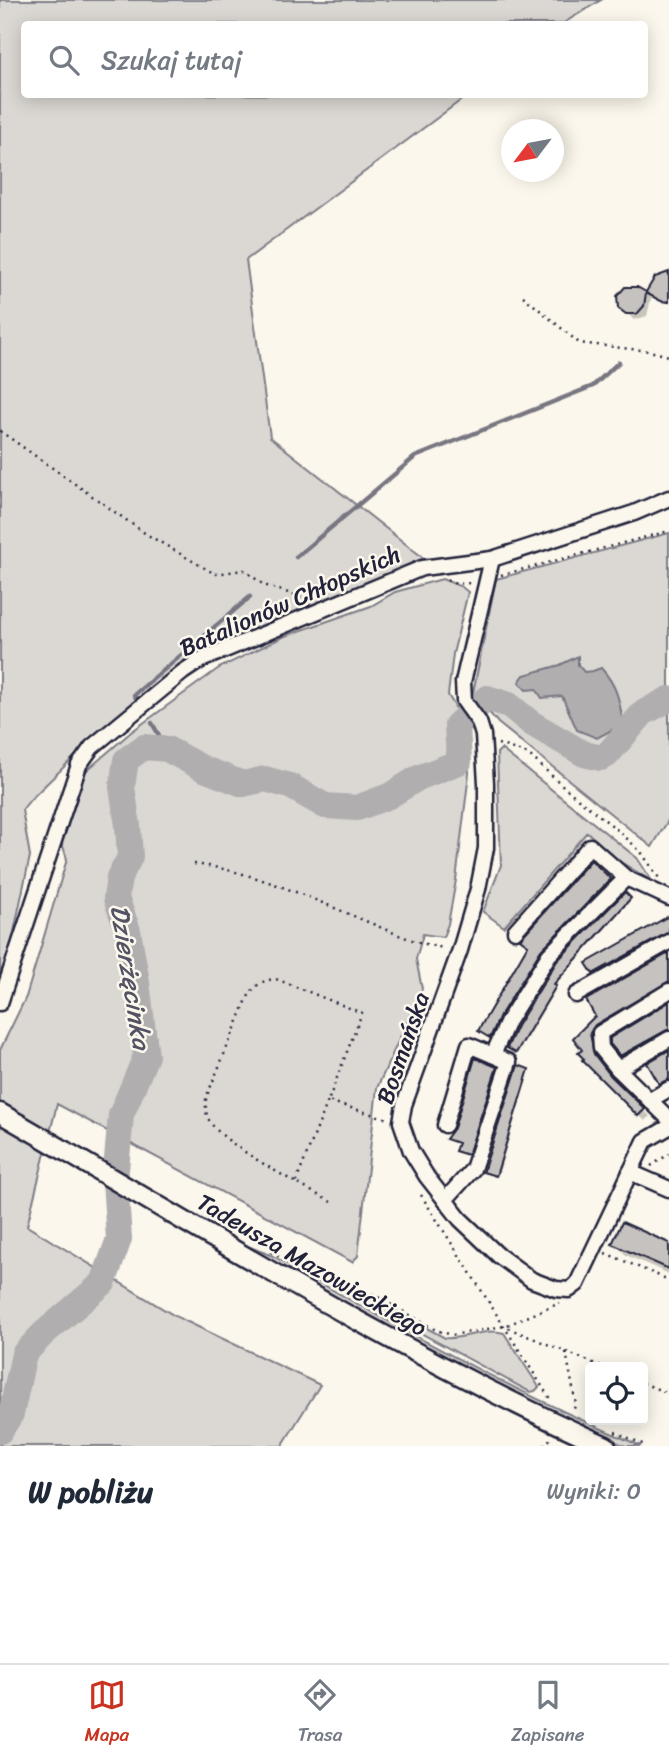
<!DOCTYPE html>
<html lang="pl">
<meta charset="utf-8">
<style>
:root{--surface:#fff;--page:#f6f6f7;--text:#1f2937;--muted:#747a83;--line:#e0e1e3;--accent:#c8321e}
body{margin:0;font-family:Sriracha,sans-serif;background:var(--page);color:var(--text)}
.controls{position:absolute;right:21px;bottom:21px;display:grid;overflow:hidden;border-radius:7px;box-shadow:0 4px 18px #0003}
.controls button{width:63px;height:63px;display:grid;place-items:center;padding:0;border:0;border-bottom:2px solid var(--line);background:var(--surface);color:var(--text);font:35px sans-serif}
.compass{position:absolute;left:501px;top:119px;width:63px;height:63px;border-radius:50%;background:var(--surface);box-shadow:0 4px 18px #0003;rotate:238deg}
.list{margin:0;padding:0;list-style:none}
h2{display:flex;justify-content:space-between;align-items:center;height:91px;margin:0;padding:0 28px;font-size:30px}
h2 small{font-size:23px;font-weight:400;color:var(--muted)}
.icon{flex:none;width:38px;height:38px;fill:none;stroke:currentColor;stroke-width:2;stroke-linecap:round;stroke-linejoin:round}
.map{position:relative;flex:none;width:669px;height:1446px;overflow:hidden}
.search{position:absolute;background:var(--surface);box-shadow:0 4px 18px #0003;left:21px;right:21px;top:21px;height:77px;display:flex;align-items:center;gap:18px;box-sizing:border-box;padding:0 24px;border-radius:7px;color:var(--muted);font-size:26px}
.sheet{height:217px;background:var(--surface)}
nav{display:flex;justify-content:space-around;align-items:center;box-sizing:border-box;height:98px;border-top:2px solid var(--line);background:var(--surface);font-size:19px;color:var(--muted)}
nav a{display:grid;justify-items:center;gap:4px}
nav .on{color:var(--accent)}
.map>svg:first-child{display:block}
.green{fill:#dbd8d3;stroke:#7e7d87;stroke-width:2}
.water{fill:#b1aeb0;stroke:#787681;stroke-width:2}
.shadow{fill:#0003}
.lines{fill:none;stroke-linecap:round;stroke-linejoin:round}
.stream{stroke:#787681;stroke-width:4.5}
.river{stroke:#b1aeb0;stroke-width:26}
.building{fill:#c6c2c0;stroke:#22223b;stroke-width:2}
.minor-casing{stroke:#22223b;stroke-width:19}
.major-casing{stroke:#22223b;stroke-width:23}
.path{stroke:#22223b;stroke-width:2.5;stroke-dasharray:2 5;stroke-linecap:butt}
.minor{stroke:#fbf7ec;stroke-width:14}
.major{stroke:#fbf7ec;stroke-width:18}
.labels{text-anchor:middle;stroke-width:5;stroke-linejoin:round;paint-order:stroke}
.street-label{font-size:24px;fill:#22223b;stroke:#fbf7ec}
.water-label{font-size:26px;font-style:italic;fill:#545364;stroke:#fbf7ec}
</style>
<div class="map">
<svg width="669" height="1446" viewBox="0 0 669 1446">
<rect width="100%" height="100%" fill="#fbf7ec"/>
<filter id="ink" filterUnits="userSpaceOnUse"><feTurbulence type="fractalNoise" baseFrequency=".0143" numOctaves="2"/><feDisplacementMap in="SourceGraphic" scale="14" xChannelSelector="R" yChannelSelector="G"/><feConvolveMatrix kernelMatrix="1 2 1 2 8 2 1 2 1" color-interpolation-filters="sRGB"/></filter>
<g filter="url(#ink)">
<g class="green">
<polygon points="0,0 601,0 562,24 24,24 24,94 468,95 246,260 270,437 426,560 209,648 113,719 30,800 22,810 30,856 0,998"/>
<polygon points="669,533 669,819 652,847 498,723 473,693 496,579"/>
<polygon points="442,579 462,587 468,592 453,654 448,695 467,727 469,773 456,880 448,924 443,937 423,934 416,959 422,989 377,1088 358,1256 352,1262 57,1104 27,1226 175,1316 320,1385 282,1446 0,1446 0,1050 26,997 67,859 62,843 86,771 131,732 219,668 285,636 371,606 395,592"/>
<polygon points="501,749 637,858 652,881 619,861 587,832 504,927 483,912 501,865 497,753"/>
<path d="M250,1247L273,1256C393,1325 513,1392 641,1446H625L509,1393L330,1296Z"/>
<path d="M368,1296L445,1338C464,1340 486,1327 504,1333L539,1387L535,1391L530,1392L363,1302V1298Z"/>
</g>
<path class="water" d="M578,656V665L584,672L593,671L601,668C617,685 620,702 623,724L597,738L577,730L562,696L542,698L536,689L526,690L519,682L524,675L560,665Z"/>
<g class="shadow">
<polygon points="669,275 669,303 652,294 647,316 634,320 627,313 631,287 646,295 656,278"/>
<polygon points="591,862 611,882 542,951 501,1018 492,1038 482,1032"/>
<polygon points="625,895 631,900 554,986 556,989 518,1053 510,1049 518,1026"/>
<polygon points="669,918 669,940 600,979 594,973"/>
<polygon points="669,955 669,990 597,1036 599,1061 616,1083 650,1116 645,1121 585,1060 584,1050 575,1038"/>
<polygon points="669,1004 669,1037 628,1061 612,1044"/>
<polygon points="496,1069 497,1070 469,1155 459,1152 459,1143"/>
<polygon points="528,1070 529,1072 498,1176 486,1173"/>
<polygon points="614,1243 669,1245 669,1274 626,1255"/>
</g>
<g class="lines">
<g class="stream">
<polyline points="296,557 415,457 593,386 619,362"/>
<polyline points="141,705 134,695 250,597"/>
<polyline points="152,723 167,749"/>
</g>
<polyline class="river" points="0,1431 11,1414 24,1354 43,1334 103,1283 119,1239 115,1181 121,1115 146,1056 137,982 128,931 116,898 119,878 130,857 128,826 122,787 126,760 144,747 167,749 204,769 243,784 265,779 290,786 325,806 357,808 389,796 418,778 459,762 457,725 487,698 509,705 531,723 584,754 601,758 607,755 643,713 669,699"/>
</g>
<g class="building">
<polygon points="669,272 669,302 661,301 646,293 644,306 637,314 626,314 618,308 617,296 625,287 637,287 646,292 655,277"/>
<polygon points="591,860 611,879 541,950 500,1016 490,1038 478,1031 528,945 520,939"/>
<polygon points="625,892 631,898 554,984 556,986 516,1053 507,1048 517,1026 557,961"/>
<polygon points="669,916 669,932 593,974 586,963"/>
<polygon points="669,953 669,981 595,1025 590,1033 594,1054 611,1076 645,1109 638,1116 582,1060 584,1059 578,1053 582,1050 573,1038 595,1016 586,1000"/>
<polygon points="669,1002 669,1029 620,1056 610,1044 610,1038"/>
<polygon points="669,1050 669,1079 659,1084 647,1063"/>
<polygon points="475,1058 497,1067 468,1155 455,1151 458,1143 446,1139 454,1128"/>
<polygon points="518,1065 529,1069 496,1176 483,1172"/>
<polygon points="622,1222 669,1243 669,1269 612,1244"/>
</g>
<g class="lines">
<defs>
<g id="minor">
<polyline points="492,559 463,682 464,701 479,722 483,735 486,783 486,848 478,889 460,950 404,1105 401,1122 411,1151 427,1177 460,1219 498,1255 532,1280 556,1289 569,1290 577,1284 645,1141 669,1127"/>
<polyline points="515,931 590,846 626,878 669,898"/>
<polyline points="669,991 600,1033 601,1048 618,1069 669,1119"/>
<polyline points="576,995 669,942"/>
<polyline points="0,1003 79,765 92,747 183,672 201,660 422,568 492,559 634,513 669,498"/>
<polyline points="493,1055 508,1021 549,955 626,878"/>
<polyline points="618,1069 669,1039"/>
<polyline points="650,1100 669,1089"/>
<polyline points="445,1125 469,1045 509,1062 473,1169 445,1200"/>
<polyline points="630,1172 669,1189"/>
</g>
<path id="major" d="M0,1113C199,1228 395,1352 606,1446"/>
</defs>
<use href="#minor" class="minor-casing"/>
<use href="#major" class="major-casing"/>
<g class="path">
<polyline points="523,296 579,343 649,351 669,356"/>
<polyline points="0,431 146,534 215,574 244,570 264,585 310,600"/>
<polyline points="501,575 669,531"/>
<polyline points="447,580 456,584 471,583"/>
<polyline points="498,744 528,754 571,793 620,832 641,852 659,878"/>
<path d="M194,864C254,871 312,899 368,922C394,933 417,944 445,948"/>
<polyline points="651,1166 669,1154"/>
<polyline points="296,1182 328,1101"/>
<polyline points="421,1195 552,1402"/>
<path d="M331,1202C304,1187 221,1144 209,1120C205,1113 206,1106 206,1098L248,997C255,985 262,980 276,979L362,1013L328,1101L388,1119"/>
<polyline points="271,1252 344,1293"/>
<polyline points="605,1253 669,1280"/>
<polyline points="347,1295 351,1290 369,1292 436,1330 452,1335 505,1326 560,1303"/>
<polyline points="508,1328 603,1367"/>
<polyline points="566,1352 576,1404 572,1413"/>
<polyline points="643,1383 669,1394"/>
<polyline points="615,1432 647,1446"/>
<polyline points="544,1446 552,1437"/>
</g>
<use href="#minor" class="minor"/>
<use href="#major" class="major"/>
</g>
</g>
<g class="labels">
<g class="street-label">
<text transform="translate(290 601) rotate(-24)" y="8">Batalionów Chłopskich</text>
<text transform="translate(403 1048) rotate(-71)" y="8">Bosmańska</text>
<text transform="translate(312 1265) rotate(30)" y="8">Tadeusza Mazowieckiego</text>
</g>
<g class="water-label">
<text transform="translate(131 977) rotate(81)" y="9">Dzierżęcinka</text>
</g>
</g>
</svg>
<div class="controls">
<button><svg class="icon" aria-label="locate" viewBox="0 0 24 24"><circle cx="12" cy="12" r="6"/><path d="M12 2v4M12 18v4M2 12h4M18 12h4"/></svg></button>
</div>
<svg class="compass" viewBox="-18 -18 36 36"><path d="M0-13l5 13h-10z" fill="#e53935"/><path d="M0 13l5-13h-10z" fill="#747a83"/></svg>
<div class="search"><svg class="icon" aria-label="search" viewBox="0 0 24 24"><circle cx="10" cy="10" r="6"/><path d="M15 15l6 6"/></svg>Szukaj tutaj</div>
</div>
<section class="sheet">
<h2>W pobliżu<small>Wyniki: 0</small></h2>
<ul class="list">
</ul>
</section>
<nav>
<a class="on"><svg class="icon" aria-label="map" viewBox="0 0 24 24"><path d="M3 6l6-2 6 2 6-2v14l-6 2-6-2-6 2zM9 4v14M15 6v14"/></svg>Mapa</a>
<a><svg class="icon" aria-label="directions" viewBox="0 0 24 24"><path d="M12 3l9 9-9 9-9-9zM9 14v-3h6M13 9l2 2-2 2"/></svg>Trasa</a>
<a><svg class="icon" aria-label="saved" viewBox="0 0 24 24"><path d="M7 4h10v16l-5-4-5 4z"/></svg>Zapisane</a>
</nav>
